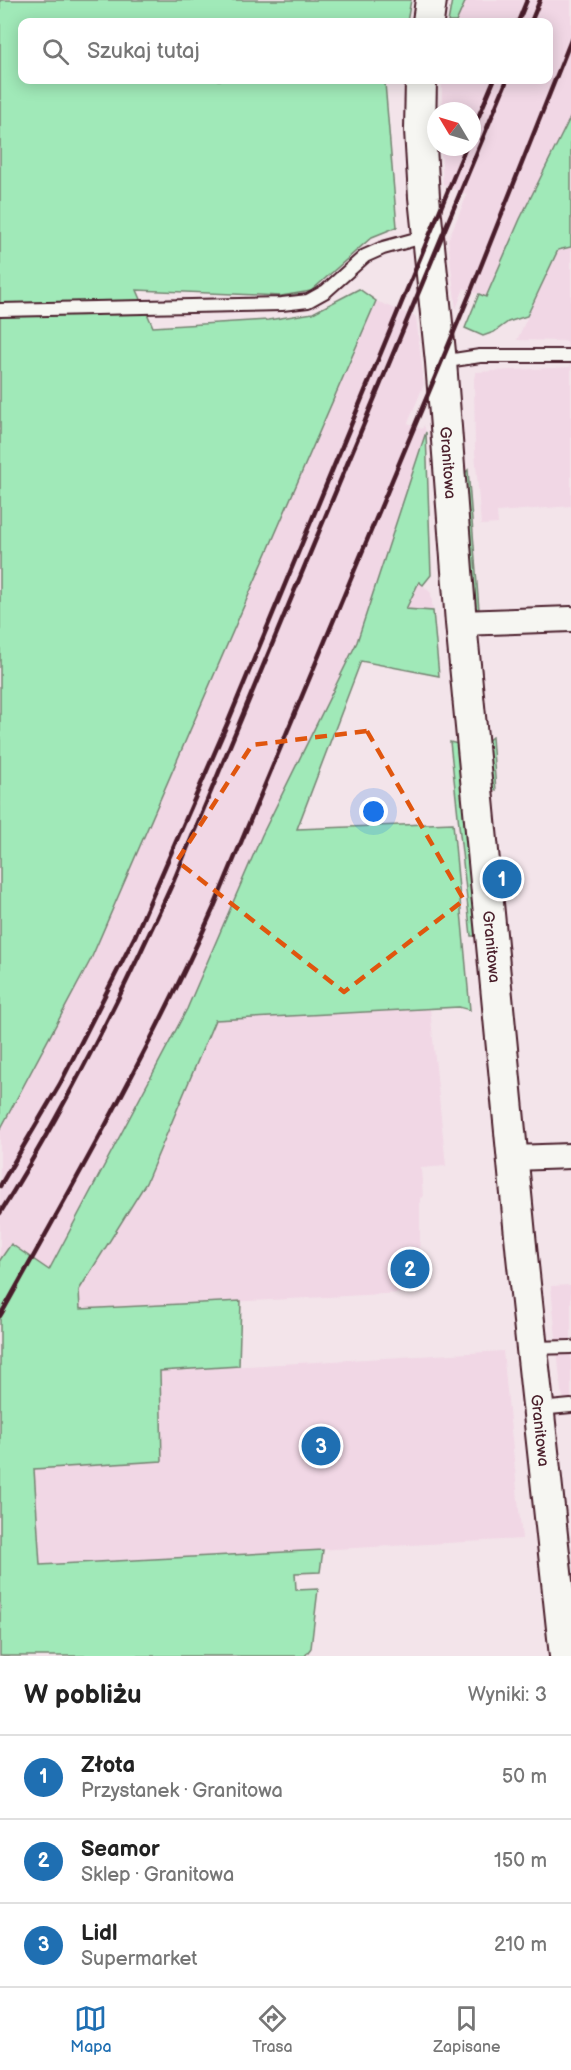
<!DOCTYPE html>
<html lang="pl">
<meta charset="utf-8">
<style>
:root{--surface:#fff;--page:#f6f6f6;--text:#222;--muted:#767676;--line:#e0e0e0;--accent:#1f6fb2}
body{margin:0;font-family:"Balsamiq Sans",sans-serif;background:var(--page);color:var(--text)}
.compass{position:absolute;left:427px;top:102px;width:54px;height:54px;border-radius:50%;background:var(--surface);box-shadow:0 3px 15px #0003;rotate:308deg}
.you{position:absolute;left:374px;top:812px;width:21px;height:21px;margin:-15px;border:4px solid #fff;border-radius:50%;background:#1a73e8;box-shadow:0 0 0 9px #1a73e833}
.badge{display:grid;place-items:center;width:39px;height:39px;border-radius:50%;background:var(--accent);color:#fff;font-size:20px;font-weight:700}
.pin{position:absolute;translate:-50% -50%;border:3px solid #fff;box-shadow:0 2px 6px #0006}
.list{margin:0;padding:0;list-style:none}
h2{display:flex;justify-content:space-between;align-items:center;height:78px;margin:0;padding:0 24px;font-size:26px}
h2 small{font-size:20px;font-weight:400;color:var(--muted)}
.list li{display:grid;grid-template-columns:39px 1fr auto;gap:18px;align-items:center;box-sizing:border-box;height:84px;padding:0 24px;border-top:2px solid var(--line)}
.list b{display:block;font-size:22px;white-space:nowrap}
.list p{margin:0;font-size:20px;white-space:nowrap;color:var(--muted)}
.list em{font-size:20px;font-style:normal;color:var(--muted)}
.icon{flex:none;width:33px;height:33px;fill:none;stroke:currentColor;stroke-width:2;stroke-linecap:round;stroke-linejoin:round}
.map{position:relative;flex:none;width:571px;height:1656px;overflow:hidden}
.search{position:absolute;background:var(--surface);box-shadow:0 3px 15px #0003;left:18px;right:18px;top:18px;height:66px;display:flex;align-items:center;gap:15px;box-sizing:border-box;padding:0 21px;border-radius:12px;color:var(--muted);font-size:22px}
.sheet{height:330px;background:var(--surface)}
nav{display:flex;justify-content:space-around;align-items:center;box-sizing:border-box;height:84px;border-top:2px solid var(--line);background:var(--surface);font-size:16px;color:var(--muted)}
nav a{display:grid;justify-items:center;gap:3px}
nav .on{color:var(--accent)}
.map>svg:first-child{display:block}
.built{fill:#f1d7e5}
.green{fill:#a0e9b8;stroke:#758472;stroke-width:1.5}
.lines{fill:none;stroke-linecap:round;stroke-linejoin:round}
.service-casing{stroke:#4a1f2b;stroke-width:16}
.minor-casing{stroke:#4a1f2b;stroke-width:28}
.tertiary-casing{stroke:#4a1f2b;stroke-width:34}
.service{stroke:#f6f6f2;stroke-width:12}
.minor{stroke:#f6f6f2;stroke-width:24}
.tertiary{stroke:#f6f6f2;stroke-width:30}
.rail{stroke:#4a1f2b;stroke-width:4.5}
.marked{fill:none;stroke:#e0560e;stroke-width:4.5;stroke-dasharray:12 8;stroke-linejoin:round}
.labels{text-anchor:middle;stroke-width:5;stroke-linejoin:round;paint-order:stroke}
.street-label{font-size:16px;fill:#4a1f2b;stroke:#f6f6f2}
</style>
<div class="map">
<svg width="571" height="1656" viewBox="0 0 571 1656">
<rect width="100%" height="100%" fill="#f3e4ea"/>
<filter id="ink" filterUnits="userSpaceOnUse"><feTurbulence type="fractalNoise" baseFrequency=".0167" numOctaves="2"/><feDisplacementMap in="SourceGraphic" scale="12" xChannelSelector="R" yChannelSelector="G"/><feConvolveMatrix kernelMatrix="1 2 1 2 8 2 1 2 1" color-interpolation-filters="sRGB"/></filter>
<g filter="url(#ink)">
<g class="built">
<polygon points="466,0 571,0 571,116 520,219 486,297 464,288 456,309 448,240 467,195 443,184 441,147 472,147 472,111 442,111 442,80 548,80 548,22 456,22"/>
<polygon points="571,247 571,506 497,512 498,524 481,525 475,452 474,378 476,372 570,367 567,341 517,340 558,250"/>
<polygon points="376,301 416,317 424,384 408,423 422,429 424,425 426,432 357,642 262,835 187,1009 49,1270 0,1358 0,1130 91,959"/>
<polygon points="419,581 431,593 433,611 406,609"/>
<polygon points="430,1009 446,1166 421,1168 423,1197 420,1198 420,1292 80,1310 79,1290 146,1183 215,1020"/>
<polygon points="571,1285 571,1411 569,1412 561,1391 551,1286"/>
<polygon points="503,1351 522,1539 40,1565 34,1469 162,1461 160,1371"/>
</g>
<g class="green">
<polygon points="0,0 411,0 407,22 22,22 22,80 388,80 385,83 397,227 372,237 311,291 281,296 137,290 153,327 268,320 313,313 359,289 376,301 91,959 0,1130"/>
<polygon points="452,0 466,0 456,22 448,22"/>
<polygon points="571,116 571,247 558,250 527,316 508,322 494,332 483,336 465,328 479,294 486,297 520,219"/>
<polygon points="426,432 431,575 423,585 419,582 406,609 433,611 439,676 361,661 297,829 453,823 470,1010 459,1007 215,1020 146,1183 79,1290 80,1309 241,1301 239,1366 160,1371 162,1461 34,1469 40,1565 323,1550 320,1572 295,1573 296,1590 318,1589 311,1648 305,1656 0,1656 0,1260 11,1244 49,1270 187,1009 262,835 357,642"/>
<polygon points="468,470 479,610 471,604 463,475"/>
<polygon points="492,737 496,791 488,788 485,743"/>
<polygon points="450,742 458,744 479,936 471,936"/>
</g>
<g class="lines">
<defs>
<g id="service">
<polyline points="0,310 282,304 308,301 326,291 365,256 383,248 427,236"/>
<polyline points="441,362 480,356 571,356"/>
<polyline points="533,1348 571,1347"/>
<polyline points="539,1409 571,1406"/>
</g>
<g id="minor">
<polyline points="461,623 571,619"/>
<polyline points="513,1158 571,1156"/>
</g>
<g id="tertiary">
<polyline points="428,22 431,0"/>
<path id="s1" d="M421,80L420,130L424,197L441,362L461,623L522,1256L565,1656"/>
</g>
</defs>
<use href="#service" class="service-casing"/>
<use href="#minor" class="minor-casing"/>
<use href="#tertiary" class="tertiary-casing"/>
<use href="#service" class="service"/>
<use href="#minor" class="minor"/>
<use href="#tertiary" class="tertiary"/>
<g class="rail">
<polyline points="518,22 527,0"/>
<polyline points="531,22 540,0"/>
<polyline points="472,132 494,80"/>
<polyline points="0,1186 60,1084 135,936 228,722 466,147"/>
<path d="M0,1213C67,1106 122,995 174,880L507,80"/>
<path d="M0,1316C75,1182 151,1048 214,907L471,291L571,40"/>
</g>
</g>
</g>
<path class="marked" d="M367,731L464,900L344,992L177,861L252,745Z"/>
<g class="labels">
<g class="street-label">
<text dy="6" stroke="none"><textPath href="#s1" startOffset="384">Granitowa</textPath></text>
<text dy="6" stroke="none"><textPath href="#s1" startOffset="870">Granitowa</textPath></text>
<text dy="6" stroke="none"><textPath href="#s1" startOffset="1356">Granitowa</textPath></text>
</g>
</g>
</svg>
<svg class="compass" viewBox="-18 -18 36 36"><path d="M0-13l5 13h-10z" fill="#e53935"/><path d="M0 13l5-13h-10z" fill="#767676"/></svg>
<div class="you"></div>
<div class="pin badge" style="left:502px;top:879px">1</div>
<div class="pin badge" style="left:410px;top:1269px">2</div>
<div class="pin badge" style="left:321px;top:1446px">3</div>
<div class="search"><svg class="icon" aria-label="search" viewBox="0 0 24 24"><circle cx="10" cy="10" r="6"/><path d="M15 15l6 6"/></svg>Szukaj tutaj</div>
</div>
<section class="sheet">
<h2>W pobliżu<small>Wyniki: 3</small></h2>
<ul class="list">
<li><span class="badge">1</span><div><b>Złota</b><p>Przystanek · Granitowa</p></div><em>50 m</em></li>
<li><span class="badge">2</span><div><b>Seamor</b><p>Sklep · Granitowa</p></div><em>150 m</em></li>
<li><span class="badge">3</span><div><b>Lidl</b><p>Supermarket</p></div><em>210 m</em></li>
</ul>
</section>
<nav>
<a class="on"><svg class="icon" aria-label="map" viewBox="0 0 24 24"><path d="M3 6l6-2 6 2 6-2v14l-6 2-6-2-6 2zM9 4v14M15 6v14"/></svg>Mapa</a>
<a><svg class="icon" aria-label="directions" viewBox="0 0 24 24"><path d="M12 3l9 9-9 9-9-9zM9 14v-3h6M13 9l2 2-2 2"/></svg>Trasa</a>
<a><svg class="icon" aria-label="saved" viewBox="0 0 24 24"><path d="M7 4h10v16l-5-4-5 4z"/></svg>Zapisane</a>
</nav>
